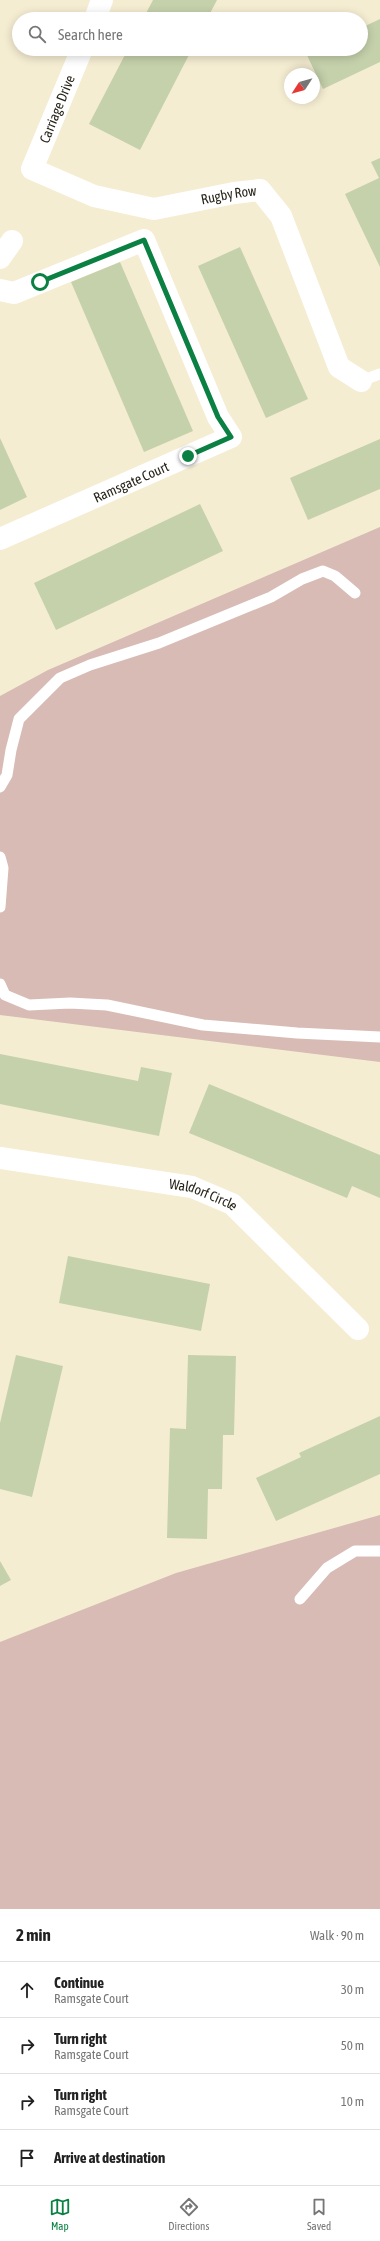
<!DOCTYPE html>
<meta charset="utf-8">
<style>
:root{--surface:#fff;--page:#f2f2f2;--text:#222;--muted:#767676;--line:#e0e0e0;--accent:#0b8043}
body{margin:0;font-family:"Asap Condensed",sans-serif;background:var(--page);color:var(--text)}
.compass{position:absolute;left:284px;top:68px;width:36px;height:36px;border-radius:50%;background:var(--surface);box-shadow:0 2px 10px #0003;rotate:234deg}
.stop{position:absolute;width:12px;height:12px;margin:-9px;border:3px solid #0b8043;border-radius:50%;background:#fff}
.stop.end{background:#0b8043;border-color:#fff;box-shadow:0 1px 4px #0008}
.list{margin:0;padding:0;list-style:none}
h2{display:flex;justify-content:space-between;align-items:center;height:52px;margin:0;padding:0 16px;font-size:17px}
h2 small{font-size:13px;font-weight:400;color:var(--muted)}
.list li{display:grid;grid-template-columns:26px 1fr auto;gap:12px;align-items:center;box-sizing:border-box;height:56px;padding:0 16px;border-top:1px solid var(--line)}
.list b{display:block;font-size:15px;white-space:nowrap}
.list p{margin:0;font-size:13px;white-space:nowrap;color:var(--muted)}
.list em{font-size:13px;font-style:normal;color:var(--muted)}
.icon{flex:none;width:22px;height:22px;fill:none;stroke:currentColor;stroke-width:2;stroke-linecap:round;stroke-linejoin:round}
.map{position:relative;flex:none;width:380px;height:1909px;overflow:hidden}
.search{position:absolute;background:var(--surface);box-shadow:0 2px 10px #0003;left:12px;right:12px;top:12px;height:44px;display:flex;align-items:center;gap:10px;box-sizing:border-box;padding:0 14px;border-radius:22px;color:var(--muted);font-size:15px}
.sheet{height:276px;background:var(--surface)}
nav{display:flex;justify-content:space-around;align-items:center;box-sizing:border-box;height:56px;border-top:1px solid var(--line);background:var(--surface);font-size:11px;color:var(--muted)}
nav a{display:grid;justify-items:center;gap:2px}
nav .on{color:var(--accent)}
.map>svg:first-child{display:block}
.green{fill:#d7bbb4}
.building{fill:#c5d1ab}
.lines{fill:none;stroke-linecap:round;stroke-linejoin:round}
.lane{stroke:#fff;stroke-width:11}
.street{stroke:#fff;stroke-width:22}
.route{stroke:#0b8043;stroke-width:5}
.labels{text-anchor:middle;stroke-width:4;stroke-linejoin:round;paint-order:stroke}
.street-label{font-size:14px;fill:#27241a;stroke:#fff}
</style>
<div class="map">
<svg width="380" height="1909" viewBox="0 0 380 1909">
<rect width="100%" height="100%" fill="#f5edd2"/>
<g class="green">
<polygon points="380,527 380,1062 0,1015 0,696 48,670"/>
<polygon points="380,1515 380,1909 0,1909 0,1642 176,1573"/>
</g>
<g class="building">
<polygon points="153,0 217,0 207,19 143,19"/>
<polygon points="380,19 380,62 323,89 306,53 315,49 361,49 361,28"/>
<polygon points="128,49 192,49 140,150 89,124"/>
<polygon points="380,158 380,267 345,194 379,178 371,162"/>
<polygon points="240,247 308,399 266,418 198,266"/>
<polygon points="120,262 193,431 144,452 71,282"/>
<polygon points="0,438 27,497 0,510"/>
<polygon points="380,439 380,489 308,520 290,478"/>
<polygon points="200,504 223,551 56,630 34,583"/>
<polygon points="0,1054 138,1081 141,1067 172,1073 159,1136 0,1104"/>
<polygon points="209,1084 380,1155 380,1198 352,1186 347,1198 189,1133"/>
<polygon points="68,1256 210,1284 201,1331 59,1303"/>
<polygon points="16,1355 63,1366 32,1497 0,1489 0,1423"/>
<polygon points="188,1355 236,1356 234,1435 223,1435 222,1489 208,1489 207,1539 167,1538 170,1428 186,1429"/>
<polygon points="380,1416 380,1474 276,1521 256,1478 301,1457 299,1453"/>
<polygon points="0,1561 11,1580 0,1586"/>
</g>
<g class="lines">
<g class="lane">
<polyline points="361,381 380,374"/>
<polyline points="0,787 7,775 11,750 19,719 60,678 90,665 159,643 271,597 302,579 323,571 335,576 355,593"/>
<polyline points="0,857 3,868 0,907"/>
<polyline points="0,984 5,995 29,1005 70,1003 107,1005 203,1025 297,1033 380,1037"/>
<polyline points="300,1599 327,1568 355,1551 380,1551"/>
</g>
<g class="street">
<polyline points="95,19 102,0"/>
<path id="s1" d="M82,49L32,169L94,196L154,209L234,193L260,190L281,216L339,367L361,381"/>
<polyline points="0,258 12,241"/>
<polyline points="0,290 14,293 144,240 218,417 231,437 0,539"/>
<path id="s2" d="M0,1158L192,1187L232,1204L358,1329"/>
</g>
</g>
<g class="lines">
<polyline class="route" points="40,282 144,240 218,417 231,437 188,456"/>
</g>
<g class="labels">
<g class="street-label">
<text transform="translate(57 109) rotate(-68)" y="5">Carriage Drive</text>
<text dy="5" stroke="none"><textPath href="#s1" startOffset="335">Rugby Row</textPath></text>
<text transform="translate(131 482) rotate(-24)" y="5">Ramsgate Court</text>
<text dy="5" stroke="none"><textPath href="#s2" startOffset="207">Waldorf Circle</textPath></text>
</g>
</g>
</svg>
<svg class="compass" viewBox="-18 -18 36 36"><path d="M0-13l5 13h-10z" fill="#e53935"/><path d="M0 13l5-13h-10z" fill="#767676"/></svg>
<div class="stop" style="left:40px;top:282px"></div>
<div class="stop end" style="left:188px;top:456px"></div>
<div class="search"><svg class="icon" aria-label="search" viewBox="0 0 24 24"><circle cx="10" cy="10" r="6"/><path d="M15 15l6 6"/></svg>Search here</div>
</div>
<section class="sheet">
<h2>2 min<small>Walk · 90 m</small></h2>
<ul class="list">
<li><svg class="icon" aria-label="ahead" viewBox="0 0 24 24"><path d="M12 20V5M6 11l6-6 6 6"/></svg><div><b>Continue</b><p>Ramsgate Court</p></div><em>30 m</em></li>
<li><svg class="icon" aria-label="right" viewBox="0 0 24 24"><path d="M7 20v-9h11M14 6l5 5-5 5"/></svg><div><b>Turn right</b><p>Ramsgate Court</p></div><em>50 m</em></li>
<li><svg class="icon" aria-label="right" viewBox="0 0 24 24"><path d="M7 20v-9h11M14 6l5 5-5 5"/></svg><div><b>Turn right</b><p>Ramsgate Court</p></div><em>10 m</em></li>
<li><svg class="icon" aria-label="arrive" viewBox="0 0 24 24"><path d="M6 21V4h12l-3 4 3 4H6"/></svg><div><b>Arrive at destination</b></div></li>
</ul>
</section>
<nav>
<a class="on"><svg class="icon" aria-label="map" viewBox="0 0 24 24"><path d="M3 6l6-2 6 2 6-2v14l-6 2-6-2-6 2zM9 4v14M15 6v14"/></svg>Map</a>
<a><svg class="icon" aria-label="directions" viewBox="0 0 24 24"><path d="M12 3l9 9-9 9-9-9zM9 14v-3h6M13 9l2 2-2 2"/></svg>Directions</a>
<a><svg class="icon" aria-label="saved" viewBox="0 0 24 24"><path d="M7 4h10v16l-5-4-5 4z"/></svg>Saved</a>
</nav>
